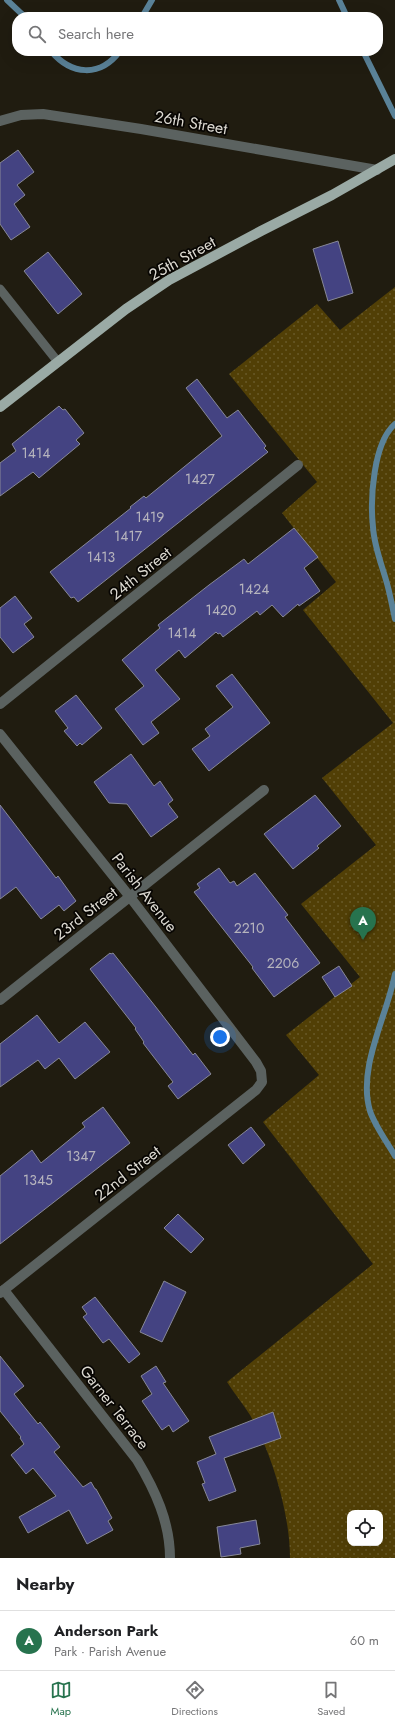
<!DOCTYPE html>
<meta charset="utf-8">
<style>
:root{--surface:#fff;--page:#f2f2f2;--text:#202124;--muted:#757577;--line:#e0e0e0;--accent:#27734e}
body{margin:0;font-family:Jost,sans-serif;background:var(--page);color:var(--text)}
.controls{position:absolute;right:12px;bottom:12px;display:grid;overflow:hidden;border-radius:8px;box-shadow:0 4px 16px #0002}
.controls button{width:36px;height:36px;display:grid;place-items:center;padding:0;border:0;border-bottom:1px solid var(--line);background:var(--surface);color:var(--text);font:20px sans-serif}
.you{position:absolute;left:220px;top:1037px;width:14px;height:14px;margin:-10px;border:3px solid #fff;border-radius:50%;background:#1a73e8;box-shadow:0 0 0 6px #1a73e833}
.badge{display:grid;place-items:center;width:26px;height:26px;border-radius:50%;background:var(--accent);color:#fff;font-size:13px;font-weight:700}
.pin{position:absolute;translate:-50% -33px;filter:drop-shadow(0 1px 2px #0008)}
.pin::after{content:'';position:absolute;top:21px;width:14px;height:12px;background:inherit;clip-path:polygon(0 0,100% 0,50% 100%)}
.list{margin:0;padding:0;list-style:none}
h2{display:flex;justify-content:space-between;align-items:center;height:52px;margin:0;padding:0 16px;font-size:17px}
h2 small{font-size:13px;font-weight:400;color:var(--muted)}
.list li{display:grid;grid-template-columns:26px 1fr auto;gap:12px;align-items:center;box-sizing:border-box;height:60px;padding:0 16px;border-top:1px solid var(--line)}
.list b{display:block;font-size:15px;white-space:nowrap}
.list p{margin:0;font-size:13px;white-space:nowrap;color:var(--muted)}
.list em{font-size:13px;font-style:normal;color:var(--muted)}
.icon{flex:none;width:22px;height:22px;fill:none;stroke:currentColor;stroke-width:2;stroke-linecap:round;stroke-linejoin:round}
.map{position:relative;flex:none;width:395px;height:1558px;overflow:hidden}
.search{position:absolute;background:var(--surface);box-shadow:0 4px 16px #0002;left:12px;right:12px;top:12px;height:44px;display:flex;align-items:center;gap:10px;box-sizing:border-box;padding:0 14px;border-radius:16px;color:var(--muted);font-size:15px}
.sheet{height:112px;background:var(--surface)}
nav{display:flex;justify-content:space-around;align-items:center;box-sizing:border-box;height:56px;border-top:1px solid var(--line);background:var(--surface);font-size:11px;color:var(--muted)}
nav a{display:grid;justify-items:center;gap:2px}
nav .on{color:var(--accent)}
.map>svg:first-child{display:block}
.park{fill:url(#park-dots);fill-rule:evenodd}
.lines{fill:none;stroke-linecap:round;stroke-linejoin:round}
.stream{stroke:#5a8298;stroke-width:6}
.building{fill:#444382;stroke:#878897}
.lane{stroke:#5b6260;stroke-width:9}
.street{stroke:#5b6260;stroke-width:10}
.primary{stroke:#9aaaa5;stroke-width:10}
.labels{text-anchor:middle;stroke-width:3.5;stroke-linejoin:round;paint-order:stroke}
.number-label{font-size:14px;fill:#b6b4bd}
.street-label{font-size:16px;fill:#dcd9d1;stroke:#080603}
</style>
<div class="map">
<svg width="395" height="1558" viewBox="0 0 395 1558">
<defs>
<pattern id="park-dots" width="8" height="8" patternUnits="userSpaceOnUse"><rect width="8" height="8" fill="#513f06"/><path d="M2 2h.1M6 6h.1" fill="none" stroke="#695a29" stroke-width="1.8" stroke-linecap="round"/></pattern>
</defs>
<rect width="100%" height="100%" fill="#201c10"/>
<path class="park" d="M395,287V1558H290C290,1514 272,1453 250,1415C243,1404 234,1393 227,1382L373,1264L263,1122L319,1075L286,1035L360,977L301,904L376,845L322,778L393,723L303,610L336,582L282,513L317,482L229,374L317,304L340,330ZM350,1513H380V1543H350Z"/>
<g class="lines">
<g class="stream">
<polyline points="7,0 25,17"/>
<polyline points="339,0 347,17"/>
<polyline points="142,17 152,0"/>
<path d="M51,51C71,75 100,78 120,51"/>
<polyline points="363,51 395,116"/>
<path d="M395,424C373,443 370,500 373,527C374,545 381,563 386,580C390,593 392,606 395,619"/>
<path d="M395,974C387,1016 357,1068 370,1111C375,1126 387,1142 395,1156"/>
</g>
</g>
<g class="building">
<polygon points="18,150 34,172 17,185 25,195 14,204 30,227 11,240 0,224 0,163"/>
<polygon points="338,241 353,293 328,301 313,249"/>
<polygon points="48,252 82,294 58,314 24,271"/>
<polygon points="197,379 227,418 238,410 266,446 264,448 268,452 78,602 74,597 71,598 50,572 131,508 130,507 144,496 146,498 222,436 186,388"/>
<polygon points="59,406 63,410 65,409 84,433 76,440 80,444 39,478 33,472 0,496 0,463 16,451 12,444"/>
<polygon points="294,528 318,557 304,568 320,591 299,606 298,604 283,617 272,605 260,615 257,611 223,637 220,633 218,634 216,632 185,658 179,650 155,670 180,699 151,722 159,733 143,745 115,709 144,686 122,660 160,628 158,625 209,585 244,559 248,564"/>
<polygon points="15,596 32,618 24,624 34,637 13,653 0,637 0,608"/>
<polygon points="232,674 270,723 209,771 192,749 210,736 205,729 233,707 216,686"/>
<polygon points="76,695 102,728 82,745 80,743 77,746 64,731 68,728 55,711"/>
<polygon points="131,754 154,786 160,781 173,800 168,804 178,817 151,837 127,804 109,803 94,782"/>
<polygon points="315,795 341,826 317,846 319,848 293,869 264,834"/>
<polygon points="0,805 56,878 58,876 76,901 64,911 59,905 41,919 16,887 0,899"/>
<polygon points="219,868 230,883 234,881 237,886 255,873 288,915 285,917 320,963 274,997 252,968 253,967 194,892 200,888 197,884"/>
<polygon points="110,953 111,954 113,953 159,1011 193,1055 195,1053 211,1074 178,1099 168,1086 173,1082 143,1043 144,1042 135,1029 136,1028 90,969"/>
<polygon points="339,966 352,986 335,997 322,977"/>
<polygon points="37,1015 59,1043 85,1022 110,1052 75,1079 59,1058 45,1069 38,1060 0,1087 0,1044"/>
<polygon points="103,1107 130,1143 0,1244 0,1176 32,1150 41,1163 85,1127 82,1123"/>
<polygon points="251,1127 265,1145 243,1164 228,1145"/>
<polygon points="178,1214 204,1239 191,1253 164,1228"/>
<polygon points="164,1281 186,1292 162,1342 140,1332"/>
<polygon points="95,1297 140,1354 129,1363 109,1339 103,1343 83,1317 87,1314 82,1307"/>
<polygon points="0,1356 24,1386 14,1394 38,1424 40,1422 60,1447 54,1452 83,1487 91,1482 95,1489 96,1489 112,1518 108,1521 113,1530 87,1544 69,1510 28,1533 19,1517 56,1496 33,1468 26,1474 11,1455 24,1444 20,1438 21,1437 0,1411"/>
<polygon points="156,1366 166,1382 163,1383 189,1421 173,1432 169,1425 162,1430 142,1401 152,1394 141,1376"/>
<polygon points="273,1412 281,1438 224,1458 236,1491 209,1501 202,1484 205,1483 197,1462 216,1454 209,1437"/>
<polygon points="256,1520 260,1544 240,1548 241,1554 221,1557 217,1527"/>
</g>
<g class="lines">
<polyline class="lane" points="0,289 58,362"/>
<g class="street">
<polyline points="0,121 21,115 43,114 141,129 377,170"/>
<polyline points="0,704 298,465"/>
<polyline points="0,734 130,897 256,1062 261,1071 262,1082 256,1090 0,1293"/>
<polyline points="0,1000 264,790"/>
<path d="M4,1290L137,1460C155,1490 170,1522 170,1558"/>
</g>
<polyline class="primary" points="0,407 126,309 169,280 261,231 332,195 395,159"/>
</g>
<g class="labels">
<g class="number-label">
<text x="36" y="458">1414</text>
<text x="200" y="484">1427</text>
<text x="150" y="522">1419</text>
<text x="128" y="541">1417</text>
<text x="101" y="562">1413</text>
<text x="254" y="594">1424</text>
<text x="221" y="615">1420</text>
<text x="182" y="638">1414</text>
<text x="249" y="933">2210</text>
<text x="283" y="968">2206</text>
<text x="81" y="1161">1347</text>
<text x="38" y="1185">1345</text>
</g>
<g class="street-label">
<text transform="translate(191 122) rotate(10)" y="6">26th Street</text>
<text transform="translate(182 258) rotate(-29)" y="6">25th Street</text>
<text transform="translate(140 573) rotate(-39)" y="6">24th Street</text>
<text transform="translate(145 892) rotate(52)" y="6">Parish Avenue</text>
<text transform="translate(85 913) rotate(-38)" y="6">23rd Street</text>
<text transform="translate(127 1173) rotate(-38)" y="6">22nd Street</text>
<text transform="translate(115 1407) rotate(52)" y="6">Garner Terrace</text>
</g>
</g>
</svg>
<div class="controls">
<button><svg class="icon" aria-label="locate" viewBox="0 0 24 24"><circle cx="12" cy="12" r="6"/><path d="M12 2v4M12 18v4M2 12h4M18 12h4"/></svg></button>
</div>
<div class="you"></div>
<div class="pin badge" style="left:363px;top:940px">A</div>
<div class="search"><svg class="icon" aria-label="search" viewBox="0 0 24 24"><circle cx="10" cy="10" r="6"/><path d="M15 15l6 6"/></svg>Search here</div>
</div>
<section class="sheet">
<h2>Nearby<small></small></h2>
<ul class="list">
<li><span class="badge">A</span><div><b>Anderson Park</b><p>Park · Parish Avenue</p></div><em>60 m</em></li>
</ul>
</section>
<nav>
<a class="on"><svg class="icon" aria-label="map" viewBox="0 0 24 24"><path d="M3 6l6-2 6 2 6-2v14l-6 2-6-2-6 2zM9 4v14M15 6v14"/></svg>Map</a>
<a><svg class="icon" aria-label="directions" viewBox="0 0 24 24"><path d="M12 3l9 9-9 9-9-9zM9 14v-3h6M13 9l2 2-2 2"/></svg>Directions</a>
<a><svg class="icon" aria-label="saved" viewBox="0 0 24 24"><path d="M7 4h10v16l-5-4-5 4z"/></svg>Saved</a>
</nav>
